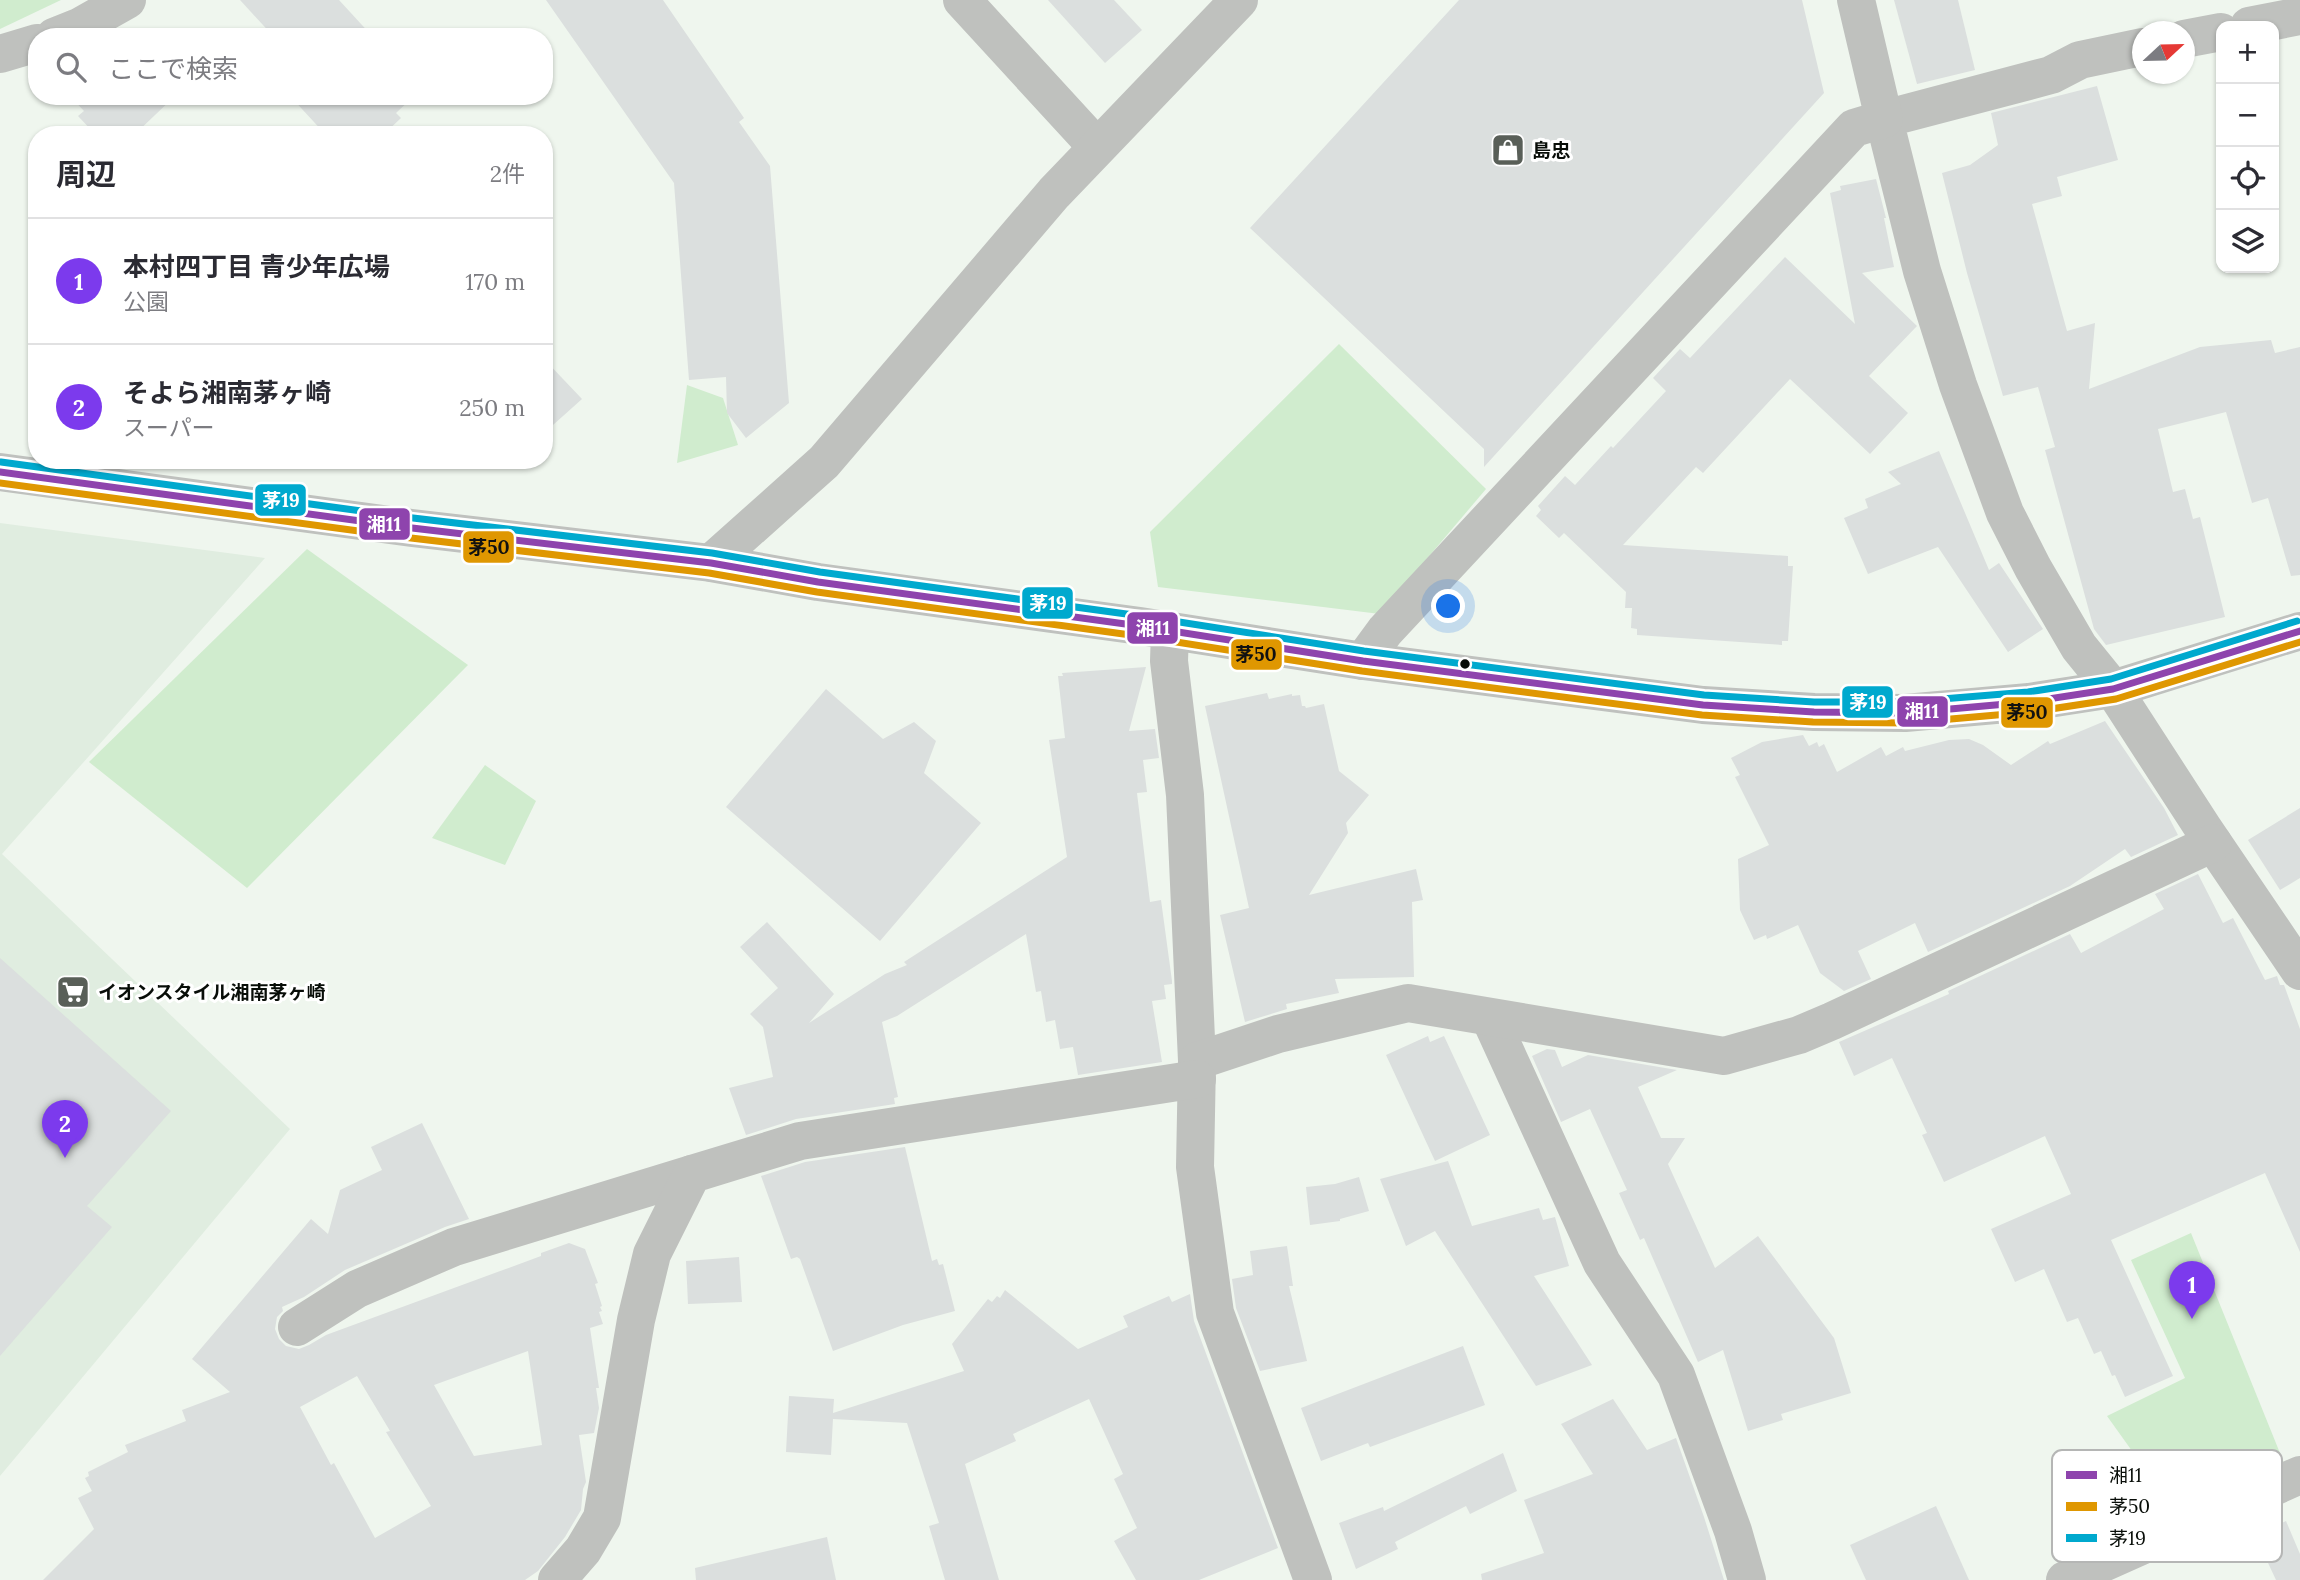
<!DOCTYPE html>
<html lang="ja">
<meta charset="utf-8">
<style>
:root{--surface:#fff;--page:#f7f7f7;--text:#2b2b33;--muted:#7c7c81;--line:#e1e1e2;--accent:#7c3aed}
body{margin:0;font-family:Lora,"Noto Sans JP",serif;background:var(--page);color:var(--text)}
.controls{position:absolute;right:21px;top:21px;display:grid;overflow:hidden;border-radius:14px;box-shadow:0 2px 5px #0004}
.controls button{width:63px;height:63px;display:grid;place-items:center;padding:0;border:0;border-bottom:2px solid var(--line);background:var(--surface);color:var(--text);font:35px sans-serif}
.compass{position:absolute;left:2132px;top:21px;width:63px;height:63px;border-radius:50%;background:var(--surface);box-shadow:0 2px 5px #0004;rotate:68deg}
.you{position:absolute;left:1449px;top:607px;width:24px;height:24px;margin:-18px;border:5px solid #fff;border-radius:50%;background:#1a73e8;box-shadow:0 0 0 10px #1a73e833}
.badge{display:grid;place-items:center;width:46px;height:46px;border-radius:50%;background:var(--accent);color:#fff;font-size:23px;font-weight:700}
.pin{position:absolute;translate:-50% -58px;filter:drop-shadow(0 2px 4px #0008)}
.pin::after{content:'';position:absolute;top:37px;width:24px;height:21px;background:inherit;clip-path:polygon(0 0,100% 0,50% 100%)}
.list{margin:0;padding:0;list-style:none}
h2{display:flex;justify-content:space-between;align-items:center;height:91px;margin:0;padding:0 28px;font-size:30px}
h2 small{font-size:23px;font-weight:400;color:var(--muted)}
.list li{display:grid;grid-template-columns:46px 1fr auto;gap:21px;align-items:center;box-sizing:border-box;height:126px;padding:0 28px;border-top:2px solid var(--line)}
.list b{display:block;font-size:26px;white-space:nowrap}
.list p{margin:0;font-size:23px;white-space:nowrap;color:var(--muted)}
.list em{font-size:23px;font-style:normal;color:var(--muted)}
.icon{flex:none;width:38px;height:38px;fill:none;stroke:currentColor;stroke-width:2;stroke-linecap:round;stroke-linejoin:round}
.map{position:relative;flex:none;width:2300px;height:1580px;overflow:hidden}
.search{position:absolute;background:var(--surface);box-shadow:0 2px 5px #0004;left:28px;top:28px;width:525px;height:77px;display:flex;align-items:center;gap:18px;box-sizing:border-box;padding:0 24px;border-radius:28px;color:var(--muted);font-size:26px}
.panel{position:absolute;background:var(--surface);box-shadow:0 2px 5px #0004;left:28px;top:126px;width:525px;height:343px;border-radius:28px}
.map>svg:first-child{display:block}
.built{fill:#e0ede0}
.green{fill:#d0ecce}
.building{fill:#dbdfde;fill-rule:evenodd}
.lines{fill:none;stroke-linecap:round;stroke-linejoin:round}
.minor{stroke:#bfc1be;stroke-width:38}
.bus-1-casing{stroke:#fff;stroke-width:12}
.bus-2-casing{stroke:#fff;stroke-width:12}
.bus-3-casing{stroke:#fff;stroke-width:12}
.bus-1{stroke:#8e44ad;stroke-width:7}
.bus-2{stroke:#df9701;stroke-width:7}
.bus-3{stroke:#00a9ce;stroke-width:7}
.bus-dot{fill:#080d08;stroke:#fff;stroke-width:2.5}
.labels{text-anchor:middle;stroke-width:6;stroke-linejoin:round;paint-order:stroke}
.poi-label{font-size:19px;font-weight:bold;fill:#080d08;stroke:#fff;text-anchor:start}
.key{fill:#fff;stroke:#b5b6b5;stroke-width:2}
.key-label{font-size:19px;fill:#080d08}
.line-badge{stroke:#fff;stroke-width:2.5}
.badge-label{font-size:19px;text-anchor:middle;font-weight:bold;fill:#fff}
.pale-badge-label{font-size:19px;text-anchor:middle;font-weight:bold;fill:#111}
</style>
<div class="map">
<svg width="2300" height="1580" viewBox="0 0 2300 1580">
<rect width="100%" height="100%" fill="#eff6ee"/>
<polygon class="built" points="0,523 265,558 2,854 290,1129 0,1476"/>
<g class="green">
<polygon points="0,0 61,0 0,29"/>
<polygon points="1339,344 1486,489 1380,614 1158,587 1150,532"/>
<polygon points="687,385 723,398 738,445 677,463"/>
<polygon points="307,549 468,665 247,888 89,762"/>
<polygon points="485,765 536,801 505,865 432,838"/>
<polygon points="2191,1233 2284,1463 2175,1511 2107,1416 2185,1378 2131,1260"/>
</g>
<g class="building">
<polygon points="240,0 339,0 373,37 274,37"/>
<polygon points="546,0 663,0 744,118 739,122 770,166 789,403 746,438 727,413 726,377 689,380 674,183"/>
<polygon points="1048,0 1114,0 1142,30 1105,63"/>
<polygon points="1459,0 1802,0 1824,93 1484,467 1484,449 1250,228"/>
<polygon points="1894,0 1958,0 1975,70 1917,84"/>
<polygon points="2097,86 2118,160 2057,177 2062,196 2032,204 2067,331 2095,323 2089,389 2200,347 2271,340 2275,353 2300,347 2300,575 2291,576 2268,498 2252,503 2226,412 2158,429 2173,492 2185,489 2193,519 2200,517 2225,617 2106,645 2094,629 2045,450 2055,447 2038,387 2003,396 1967,273 1942,173 1970,165 1998,145 1991,113"/>
<polygon points="70,96 175,96 134,135 96,135 78,116 84,111"/>
<polygon points="290,96 414,96 396,113 401,118 383,135 326,135"/>
<polygon points="1876,179 1886,218 1884,218 1894,267 1862,273 1917,326 1869,376 1908,413 1870,454 1790,379 1703,473 1696,467 1623,545 1788,556 1788,566 1793,566 1788,641 1782,641 1782,645 1637,635 1637,629 1631,628 1632,608 1625,608 1626,592 1564,533 1559,538 1536,516 1541,510 1538,506 1565,476 1575,485 1611,446 1613,448 1666,391 1653,378 1680,349 1690,358 1785,257 1855,324 1830,193 1841,190 1840,186"/>
<polygon points="544,359 582,399 544,433"/>
<polygon points="1939,451 1989,570 1999,563 2043,629 2008,652 1938,547 1868,574 1844,518 1868,508 1865,499 1901,484 1888,472"/>
<polygon points="1146,667 1129,731 1155,729 1159,758 1143,760 1147,792 1137,793 1150,902 1161,900 1172,981 1172,984 1164,985 1166,999 1152,1001 1162,1062 1078,1075 1073,1047 1060,1049 1055,1020 1046,1022 1041,991 1036,992 1026,934 897,1016 882,1022 898,1097 894,1098 895,1104 796,1119 746,1135 729,1088 773,1077 763,1027 750,1014 778,988 740,947 767,922 834,994 809,1023 885,974 907,965 904,962 1067,857 1049,740 1065,738 1058,676 1063,676 1062,673"/>
<polygon points="826,689 883,739 914,722 936,741 924,773 981,823 880,941 726,807"/>
<polygon points="1267,693 1269,699 1292,694 1292,696 1300,695 1302,706 1305,706 1306,708 1324,704 1339,771 1369,795 1346,823 1348,833 1309,895 1416,869 1423,900 1412,902 1414,977 1335,979 1339,993 1286,1004 1287,1009 1245,1022 1220,915 1249,908 1205,706"/>
<polygon points="2105,721 2164,808 2178,835 2131,857 2125,849 2070,886 1928,952 1915,923 1858,951 1871,979 1844,991 1820,973 1798,925 1767,939 1766,935 1754,940 1740,910 1738,859 1769,845 1735,777 1740,775 1731,758 1762,742 1803,735 1809,746 1817,742 1819,747 1824,744 1837,772 1881,747 1886,756 1903,747 1905,751 1949,740 1969,739 1983,745 2011,765 2048,741 2050,744"/>
<polygon points="2300,808 2300,878 2280,890 2248,840"/>
<polygon points="2198,874 2223,923 2233,918 2265,980 2277,976 2280,985 2284,985 2300,1029 2300,1252 2265,1173 2111,1240 2173,1376 2125,1397 2115,1375 2112,1376 2101,1351 2094,1354 2078,1318 2067,1322 2044,1269 2015,1282 1991,1229 2071,1194 2045,1136 1944,1182 1922,1135 1927,1133 1892,1058 1854,1076 1839,1042 1949,994 1948,991 2070,934 2081,953 2164,909 2155,894"/>
<polygon points="0,958 171,1111 87,1206 112,1227 0,1356"/>
<polygon points="1428,1036 1430,1042 1444,1036 1490,1135 1435,1161 1386,1055"/>
<polygon points="1547,1049 1555,1050 1562,1067 1588,1055 1677,1070 1638,1087 1661,1138 1685,1138 1668,1164 1715,1268 1758,1236 1834,1338 1851,1393 1781,1414 1783,1420 1748,1431 1723,1350 1698,1362 1644,1238 1640,1240 1619,1193 1627,1190 1590,1109 1561,1122 1532,1056"/>
<path d="M422,1123L469,1219L445,1227L345,1270L304,1297L282,1307L283,1311L277,1317L275,1329L279,1339L286,1346L299,1349L309,1345L326,1335L541,1256V1253L569,1243L585,1249L598,1283L595,1284L602,1306L600,1307L602,1311L599,1312L603,1324L590,1328L599,1388H596L599,1408L594,1433L579,1435L586,1482L583,1489L581,1510L565,1537L538,1571L525,1580H43L94,1529L78,1498L92,1491L85,1478L89,1476L88,1472L128,1452L125,1445L186,1421L182,1410L230,1392L192,1359L311,1219L328,1234L340,1190L382,1170L371,1147ZM528,1351L542,1445L474,1456L434,1385ZM357,1376L390,1431L386,1432L431,1506L375,1538L334,1463L331,1465L300,1407Z"/>
<polygon points="905,1147 932,1261 937,1259 939,1265 943,1264 955,1311 903,1325 833,1351 800,1259 797,1257 791,1259 761,1176 805,1162"/>
<polygon points="1448,1161 1472,1226 1539,1208 1543,1220 1555,1217 1569,1266 1534,1276 1592,1365 1536,1386 1435,1231 1406,1246 1380,1179"/>
<polygon points="1359,1177 1369,1211 1340,1219 1340,1221 1310,1225 1306,1187 1335,1184"/>
<polygon points="1287,1246 1293,1286 1289,1286 1307,1361 1260,1371 1236,1308 1232,1279 1253,1275 1250,1251"/>
<polygon points="739,1257 742,1302 688,1304 686,1261"/>
<polygon points="1005,1290 1078,1349 1128,1327 1123,1316 1169,1296 1172,1302 1190,1294 1194,1321 1278,1548 1199,1580 1136,1580 1114,1541 1137,1528 1114,1479 1123,1474 1089,1399 1013,1434 1016,1441 965,1464 999,1580 945,1580 929,1526 939,1523 907,1423 833,1419 831,1455 786,1452 789,1396 834,1399 833,1413 964,1371 952,1344 988,1299 992,1302 997,1296 1000,1298"/>
<polygon points="1463,1346 1485,1405 1370,1447 1368,1443 1321,1461 1301,1408"/>
<polygon points="1613,1399 1647,1450 1676,1438 1704,1517 1724,1580 1482,1580 1481,1574 1544,1553 1524,1500 1593,1474 1561,1424"/>
<polygon points="1503,1453 1517,1491 1470,1514 1466,1506 1395,1542 1398,1549 1356,1569 1339,1523 1383,1507 1384,1511"/>
<polygon points="1936,1506 1969,1580 1866,1580 1850,1545"/>
<polygon points="2286,1521 2300,1554 2300,1580 2276,1580 2255,1535"/>
<polygon points="827,1537 836,1580 696,1580 695,1568"/>
</g>
<g class="lines">
<g class="minor">
<polyline points="962,0 1096,146"/>
<polyline points="2249,26 2300,16"/>
<polyline points="54,37 79,27 127,0"/>
<polyline points="2184,39 2221,32"/>
<polyline points="2142,47 2080,60 2051,75 1884,119 1922,271 1958,385 2005,513 2033,568 2079,647 2113,689 2203,828 2300,971"/>
<polyline points="0,54 37,43"/>
<polyline points="0,472 412,528 711,563 818,582 1140,626 1363,661 1703,705 1814,712 1905,713 2029,702 2113,689 2300,631"/>
<polyline points="711,563 824,462 1054,193 1239,0"/>
<polyline points="1170,631 1169,661 1185,795 1197,1061 1195,1167 1215,1313 1313,1580"/>
<polyline points="1363,661 1385,631 1854,128 1884,119 1856,0"/>
<polyline points="1490,1018 1602,1263 1676,1375 1733,1531 1747,1580"/>
<polyline points="1197,1061 1278,1034 1408,1003 1724,1056 1799,1035 1832,1021 2213,843"/>
<polyline points="297,1327 357,1289 454,1247 692,1174"/>
<polyline points="557,1580 583,1550 602,1518 636,1320 652,1254 692,1174 800,1141 1197,1079"/>
<polyline points="2065,1580 2300,1475"/>
</g>
<defs>
<polyline id="bus-1" points="0,472 412,528 711,563 818,582 1140,626 1363,661 1703,705 1814,712 1905,713 2029,702 2113,689 2300,631"/>
<polyline id="bus-2" points="0,483 411,538 709,573 817,592 1138,636 1362,671 1702,715 1813,722 1905,723 2031,712 2116,699 2300,642"/>
<polyline id="bus-3" points="1,462 413,518 712,553 820,572 1141,616 1364,651 1704,695 1814,702 1905,702 2028,692 2111,679 2297,621"/>
</defs>
<use href="#bus-1" class="bus-1-casing"/>
<use href="#bus-2" class="bus-2-casing"/>
<use href="#bus-3" class="bus-3-casing"/>
<use href="#bus-1" class="bus-1"/>
<use href="#bus-2" class="bus-2"/>
<use href="#bus-3" class="bus-3"/>
</g>
<defs>
<symbol id="shop-square" viewBox="-11 -11 22 22"><rect x="-9" y="-9" width="18" height="18" rx="4" fill="#595f58" stroke="#fff"/><path d="M-5-2.5h2.3a2.7 3.5 0 0 1 5.4 0H5L5.5 6h-11ZM-1.5-2.5h3a1.5 2.3 0 0 0-3 0Z" fill="#fff"/></symbol>
<symbol id="supermarket-square" viewBox="-11 -11 22 22"><rect x="-9" y="-9" width="18" height="18" rx="4" fill="#595f58" stroke="#fff"/><path d="M-6-5.5h2.5l.6 2H6L4.5 2H-2.5L-4.4-4H-6ZM-1.5 3.2a1.3 1.3 0 1 0 .1 0ZM3 3.2a1.3 1.3 0 1 0 .1 0Z" fill="#fff"/></symbol>
</defs>
<g fill-rule="evenodd">
<use href="#shop-square" x="1489" y="131" width="38" height="38"/>
<use href="#supermarket-square" x="54" y="973" width="38" height="38"/>
</g>
<circle class="bus-dot" cx="1465" cy="664" r="6"/>
<g class="labels">
<g class="poi-label">
<text x="1532" y="157">島忠</text>
<text x="98" y="999">イオンスタイル湘南茅ヶ崎</text>
</g>
</g>
<rect x="2052" y="1450" width="230" height="112" rx="10" class="key"/>
<rect x="2066" y="1471" width="31" height="8" fill="#8e44ad"/>
<rect x="2066" y="1502" width="31" height="9" fill="#df9701"/>
<rect x="2066" y="1534" width="31" height="8" fill="#00a9ce"/>
<g class="key-label">
<text x="2109" y="1482">湘11</text>
<text x="2109" y="1513">茅50</text>
<text x="2109" y="1545">茅19</text>
</g>
<g class="line-badge">
<rect x="254" y="483" width="53" height="34" rx="7" fill="#00a9ce"/>
<rect x="358" y="507" width="53" height="34" rx="7" fill="#8e44ad"/>
<rect x="462" y="530" width="53" height="34" rx="7" fill="#df9701"/>
<rect x="1021" y="586" width="53" height="34" rx="7" fill="#00a9ce"/>
<rect x="1126" y="611" width="53" height="34" rx="7" fill="#8e44ad"/>
<rect x="1230" y="638" width="53" height="33" rx="7" fill="#df9701"/>
<rect x="1841" y="685" width="53" height="34" rx="7" fill="#00a9ce"/>
<rect x="1896" y="695" width="53" height="33" rx="7" fill="#8e44ad"/>
<rect x="2000" y="696" width="54" height="33" rx="7" fill="#df9701"/>
</g>
<g class="badge-label">
<text x="281" y="507">茅19</text>
<text x="384" y="531">湘11</text>
<text x="1048" y="610">茅19</text>
<text x="1153" y="635">湘11</text>
<text x="1868" y="709">茅19</text>
<text x="1922" y="718">湘11</text>
</g>
<g class="pale-badge-label">
<text x="489" y="554">茅50</text>
<text x="1256" y="661">茅50</text>
<text x="2027" y="719">茅50</text>
</g>
</svg>
<div class="controls">
<button>+</button>
<button>−</button>
<button><svg class="icon" aria-label="locate" viewBox="0 0 24 24"><circle cx="12" cy="12" r="6"/><path d="M12 2v4M12 18v4M2 12h4M18 12h4"/></svg></button>
<button><svg class="icon" aria-label="layers" viewBox="0 0 24 24"><path d="M12 4l9 5-9 5-9-5zM3 14l9 5 9-5"/></svg></button>
</div>
<svg class="compass" viewBox="-18 -18 36 36"><path d="M0-13l5 13h-10z" fill="#e53935"/><path d="M0 13l5-13h-10z" fill="#7c7c81"/></svg>
<div class="you"></div>
<div class="pin badge" style="left:2192px;top:1319px">1</div>
<div class="pin badge" style="left:65px;top:1158px">2</div>
<div class="search"><svg class="icon" aria-label="search" viewBox="0 0 24 24"><circle cx="10" cy="10" r="6"/><path d="M15 15l6 6"/></svg>ここで検索</div>
<section class="panel">
<h2>周辺<small>2件</small></h2>
<ul class="list">
<li><span class="badge">1</span><div><b>本村四丁目 青少年広場</b><p>公園</p></div><em>170 m</em></li>
<li><span class="badge">2</span><div><b>そよら湘南茅ヶ崎</b><p>スーパー</p></div><em>250 m</em></li>
</ul>
</section>
</div>
